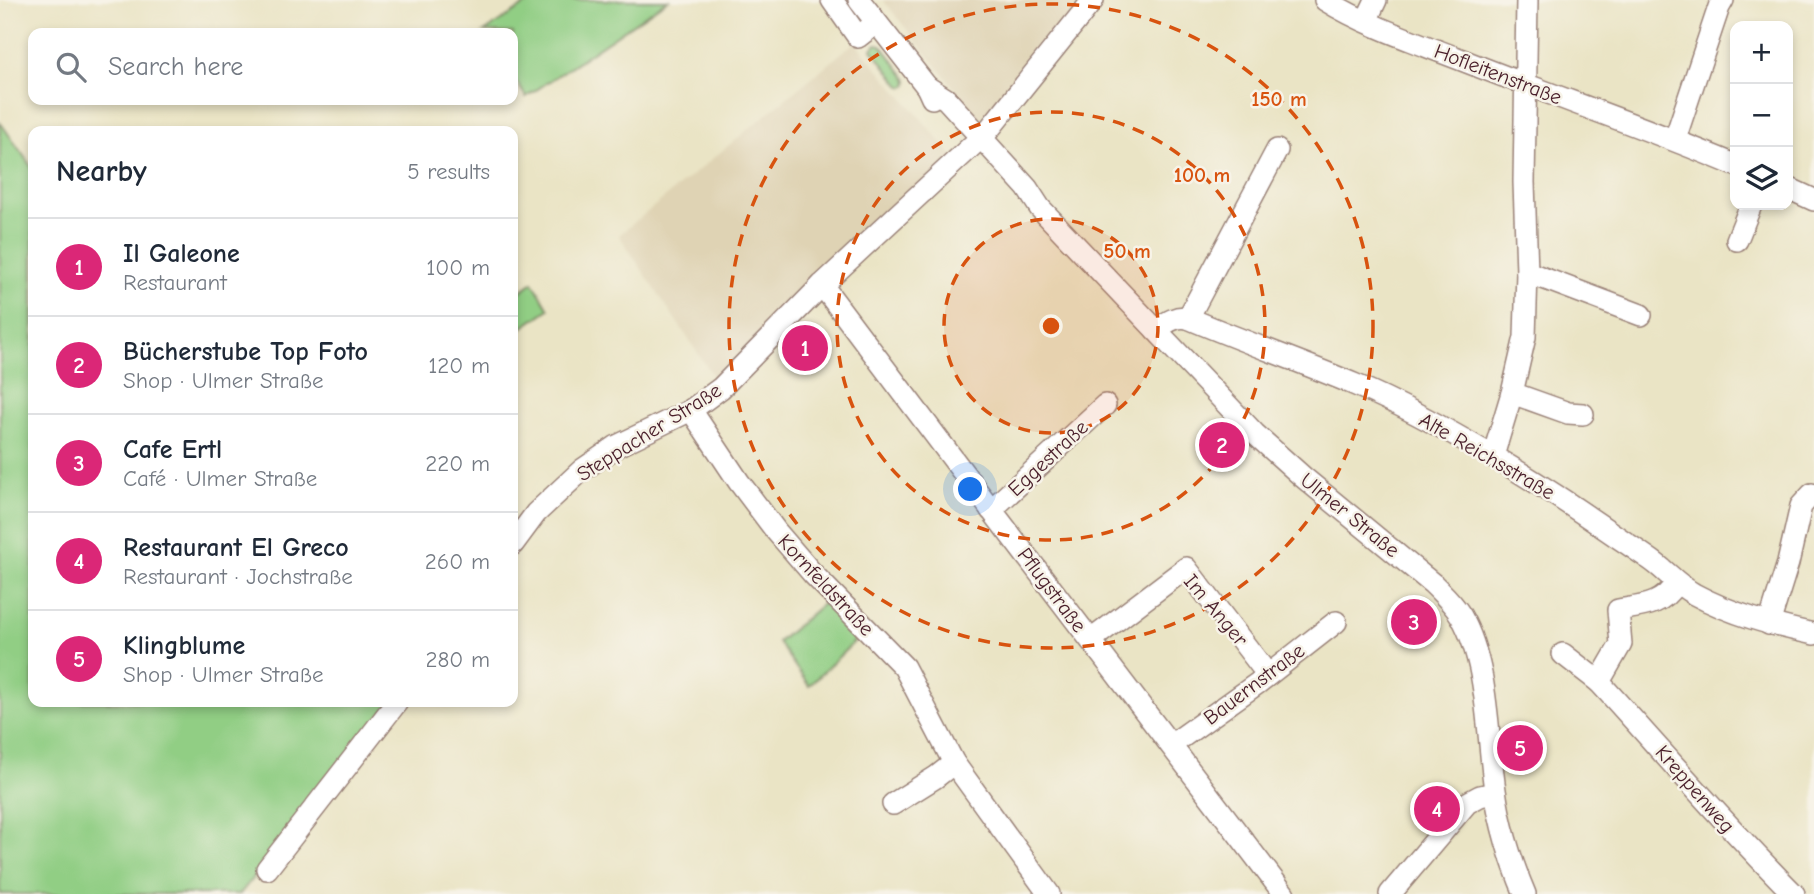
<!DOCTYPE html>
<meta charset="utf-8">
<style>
:root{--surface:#fff;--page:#f6f6f7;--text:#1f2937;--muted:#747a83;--line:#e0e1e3;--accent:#db2777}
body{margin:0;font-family:"Comic Neue",sans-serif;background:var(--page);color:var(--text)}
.controls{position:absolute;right:21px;top:21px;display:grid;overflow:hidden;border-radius:14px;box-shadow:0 4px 10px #0003}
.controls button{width:63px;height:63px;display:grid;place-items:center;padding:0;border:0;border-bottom:2px solid var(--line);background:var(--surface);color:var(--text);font:35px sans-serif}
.you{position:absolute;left:971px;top:490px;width:24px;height:24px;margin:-18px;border:5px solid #fff;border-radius:50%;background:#1a73e8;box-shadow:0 0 0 10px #1a73e833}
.badge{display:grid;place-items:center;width:46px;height:46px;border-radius:50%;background:var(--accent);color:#fff;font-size:23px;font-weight:700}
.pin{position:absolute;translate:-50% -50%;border:4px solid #fff;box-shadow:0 2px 7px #0006}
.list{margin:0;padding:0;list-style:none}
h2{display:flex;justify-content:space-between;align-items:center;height:91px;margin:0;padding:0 28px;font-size:30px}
h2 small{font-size:23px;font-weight:400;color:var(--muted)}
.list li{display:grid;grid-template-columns:46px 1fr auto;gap:21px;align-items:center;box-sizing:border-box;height:98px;padding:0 28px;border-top:2px solid var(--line)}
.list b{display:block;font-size:26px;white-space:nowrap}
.list p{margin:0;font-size:23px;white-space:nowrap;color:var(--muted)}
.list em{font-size:23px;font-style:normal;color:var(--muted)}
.icon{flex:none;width:38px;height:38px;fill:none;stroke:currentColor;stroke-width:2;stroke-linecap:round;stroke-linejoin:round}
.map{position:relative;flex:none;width:1814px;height:894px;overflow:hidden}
.search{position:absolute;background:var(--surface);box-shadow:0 4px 10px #0003;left:28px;top:28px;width:490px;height:77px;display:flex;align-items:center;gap:18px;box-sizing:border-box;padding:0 24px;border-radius:14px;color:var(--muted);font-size:26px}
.panel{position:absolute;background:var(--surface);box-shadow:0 4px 10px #0003;left:28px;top:126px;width:490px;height:581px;border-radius:14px}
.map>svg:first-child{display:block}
.built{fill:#dfd3b4}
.green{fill:#91ce84;stroke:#6e7658;stroke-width:2}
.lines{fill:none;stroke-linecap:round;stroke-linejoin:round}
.minor-casing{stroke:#9a8278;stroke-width:24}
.minor{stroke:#fff;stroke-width:21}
.ring{fill:none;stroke:#d8530f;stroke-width:3.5;stroke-dasharray:12 9}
.labels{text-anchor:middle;stroke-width:5;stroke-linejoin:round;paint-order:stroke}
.street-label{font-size:21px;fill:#4a1f2b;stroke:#f7f3e8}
.centre{fill:#d8530f;stroke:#f7f3e8;stroke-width:3.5}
.ring-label{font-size:21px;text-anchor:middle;font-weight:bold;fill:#d8530f;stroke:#f7f3e8;stroke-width:5;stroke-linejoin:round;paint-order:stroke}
</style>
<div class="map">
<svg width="1814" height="894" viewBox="0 0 1814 894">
<rect width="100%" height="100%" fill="#f7f3e8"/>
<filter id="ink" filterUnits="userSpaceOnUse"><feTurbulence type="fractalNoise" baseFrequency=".0143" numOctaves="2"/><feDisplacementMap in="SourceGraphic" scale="14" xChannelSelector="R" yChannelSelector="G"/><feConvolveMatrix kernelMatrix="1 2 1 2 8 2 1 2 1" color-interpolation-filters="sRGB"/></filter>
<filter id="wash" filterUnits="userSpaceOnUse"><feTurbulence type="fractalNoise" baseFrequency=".00686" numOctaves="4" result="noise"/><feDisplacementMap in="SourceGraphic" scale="28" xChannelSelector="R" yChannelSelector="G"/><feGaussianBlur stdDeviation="1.57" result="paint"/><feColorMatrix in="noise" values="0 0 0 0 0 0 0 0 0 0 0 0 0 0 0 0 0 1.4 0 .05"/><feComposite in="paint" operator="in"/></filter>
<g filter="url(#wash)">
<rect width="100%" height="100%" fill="#eae4c5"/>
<g class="built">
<polygon points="883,0 1086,0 982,122"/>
<polygon points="855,42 953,156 717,382 619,235"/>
</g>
<g class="green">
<polygon points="533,0 668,0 526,97 513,76 513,33 484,32"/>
<polygon points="876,44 881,45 908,80 907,86 903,87 900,85 874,52 872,49"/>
<polygon points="0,122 33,169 33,702 391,702 240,894 0,894"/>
<polygon points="533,282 549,309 513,334 513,297"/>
<polygon points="826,601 860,636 809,686 778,642"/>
</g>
</g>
<g filter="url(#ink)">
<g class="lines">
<defs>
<g id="minor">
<polyline points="832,0 858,37 876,23"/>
<polyline points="859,0 927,87 932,98"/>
<path d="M1325,0C1367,26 1416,42 1462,60C1553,96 1645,127 1735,165"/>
<polyline points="1366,21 1376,0"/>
<path d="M927,87L946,99L1027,188L1040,208L1255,434L1303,477L1433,584C1443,594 1454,604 1461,616C1489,665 1487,736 1495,790C1500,826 1511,861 1525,894"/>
<polyline points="1675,139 1719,7 1723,0"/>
<polyline points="1788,188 1814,200"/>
<polyline points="1737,240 1751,205"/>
<polyline points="1527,272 1641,315"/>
<polyline points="822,285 996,516 1284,894"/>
<polyline points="1188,318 1277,150"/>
<path d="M1156,330C1166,323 1176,315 1188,318C1244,342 1300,361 1356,385C1403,405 1448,430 1492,456C1546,487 1597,523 1648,558C1665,569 1675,583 1694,594C1731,614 1772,625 1814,634"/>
<polyline points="1512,393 1568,413 1583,414"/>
<polyline points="691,410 739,482 776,531 813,574 904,667 954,763 1049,894"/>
<polyline points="1493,456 1512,393 1525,337 1527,272 1524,182 1527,0"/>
<polyline points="991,510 1105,405"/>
<polyline points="513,544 536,513 582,470 617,446 691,410 721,388 822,285 987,132 1093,0"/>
<polyline points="1769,624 1788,563 1801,506 1812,494"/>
<polyline points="1091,640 1186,568 1268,675"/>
<path d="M1563,654L1599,682L1621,644L1618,610C1642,606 1662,606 1676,583"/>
<path d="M1599,682C1664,753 1726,826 1794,894"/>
<polyline points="1171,745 1258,683 1336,622"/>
<polyline points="893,804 936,777 954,763"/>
<polyline points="267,869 397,702"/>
<polyline points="1390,894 1467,803 1480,796 1495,793"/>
</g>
</defs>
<use href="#minor" class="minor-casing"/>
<use href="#minor" class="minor"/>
</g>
</g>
<circle cx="1051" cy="326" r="107" fill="#d8530f" fill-opacity=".12"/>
<g class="ring">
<circle cx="1051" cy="326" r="107"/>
<circle cx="1051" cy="326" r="214"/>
<circle cx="1051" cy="326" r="322"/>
</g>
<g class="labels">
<g class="street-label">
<text transform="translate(1498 74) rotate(21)" y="7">Hofleitenstraße</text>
<text transform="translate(649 432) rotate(-32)" y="7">Steppacher Straße</text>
<text transform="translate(1487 456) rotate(30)" y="7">Alte Reichsstraße</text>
<text transform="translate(1048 458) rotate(-43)" y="7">Eggestraße</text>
<text transform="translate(1350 515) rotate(39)" y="7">Ulmer Straße</text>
<text transform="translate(826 585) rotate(47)" y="7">Kornfeldstraße</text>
<text transform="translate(1052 590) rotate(53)" y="7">Pflugstraße</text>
<text transform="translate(1216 610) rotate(50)" y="7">Im Anger</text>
<text transform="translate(1254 684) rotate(-37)" y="7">Bauernstraße</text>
<text transform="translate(1695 789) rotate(49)" y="7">Kreppenweg</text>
</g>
</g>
<circle cx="1051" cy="326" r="10" class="centre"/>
<g class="ring-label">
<text x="1279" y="106">150 m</text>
<text x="1202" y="182">100 m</text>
<text x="1127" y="258">50 m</text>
</g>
</svg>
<div class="controls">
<button>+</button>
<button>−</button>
<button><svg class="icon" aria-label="layers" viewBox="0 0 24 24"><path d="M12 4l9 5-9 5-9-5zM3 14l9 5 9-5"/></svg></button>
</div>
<div class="you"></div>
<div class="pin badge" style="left:805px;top:348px">1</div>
<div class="pin badge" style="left:1222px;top:445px">2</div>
<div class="pin badge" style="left:1414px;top:622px">3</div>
<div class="pin badge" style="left:1437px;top:809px">4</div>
<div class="pin badge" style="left:1520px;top:748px">5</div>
<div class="search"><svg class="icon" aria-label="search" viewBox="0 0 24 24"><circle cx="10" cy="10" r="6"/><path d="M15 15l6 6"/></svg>Search here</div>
<section class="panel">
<h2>Nearby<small>5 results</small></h2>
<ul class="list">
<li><span class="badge">1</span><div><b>Il Galeone</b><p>Restaurant</p></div><em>100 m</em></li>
<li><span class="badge">2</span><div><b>Bücherstube Top Foto</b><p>Shop · Ulmer Straße</p></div><em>120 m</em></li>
<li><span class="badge">3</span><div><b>Cafe Ertl</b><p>Café · Ulmer Straße</p></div><em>220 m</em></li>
<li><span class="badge">4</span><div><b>Restaurant El Greco</b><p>Restaurant · Jochstraße</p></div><em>260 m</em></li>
<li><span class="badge">5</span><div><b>Klingblume</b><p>Shop · Ulmer Straße</p></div><em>280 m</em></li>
</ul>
</section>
</div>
